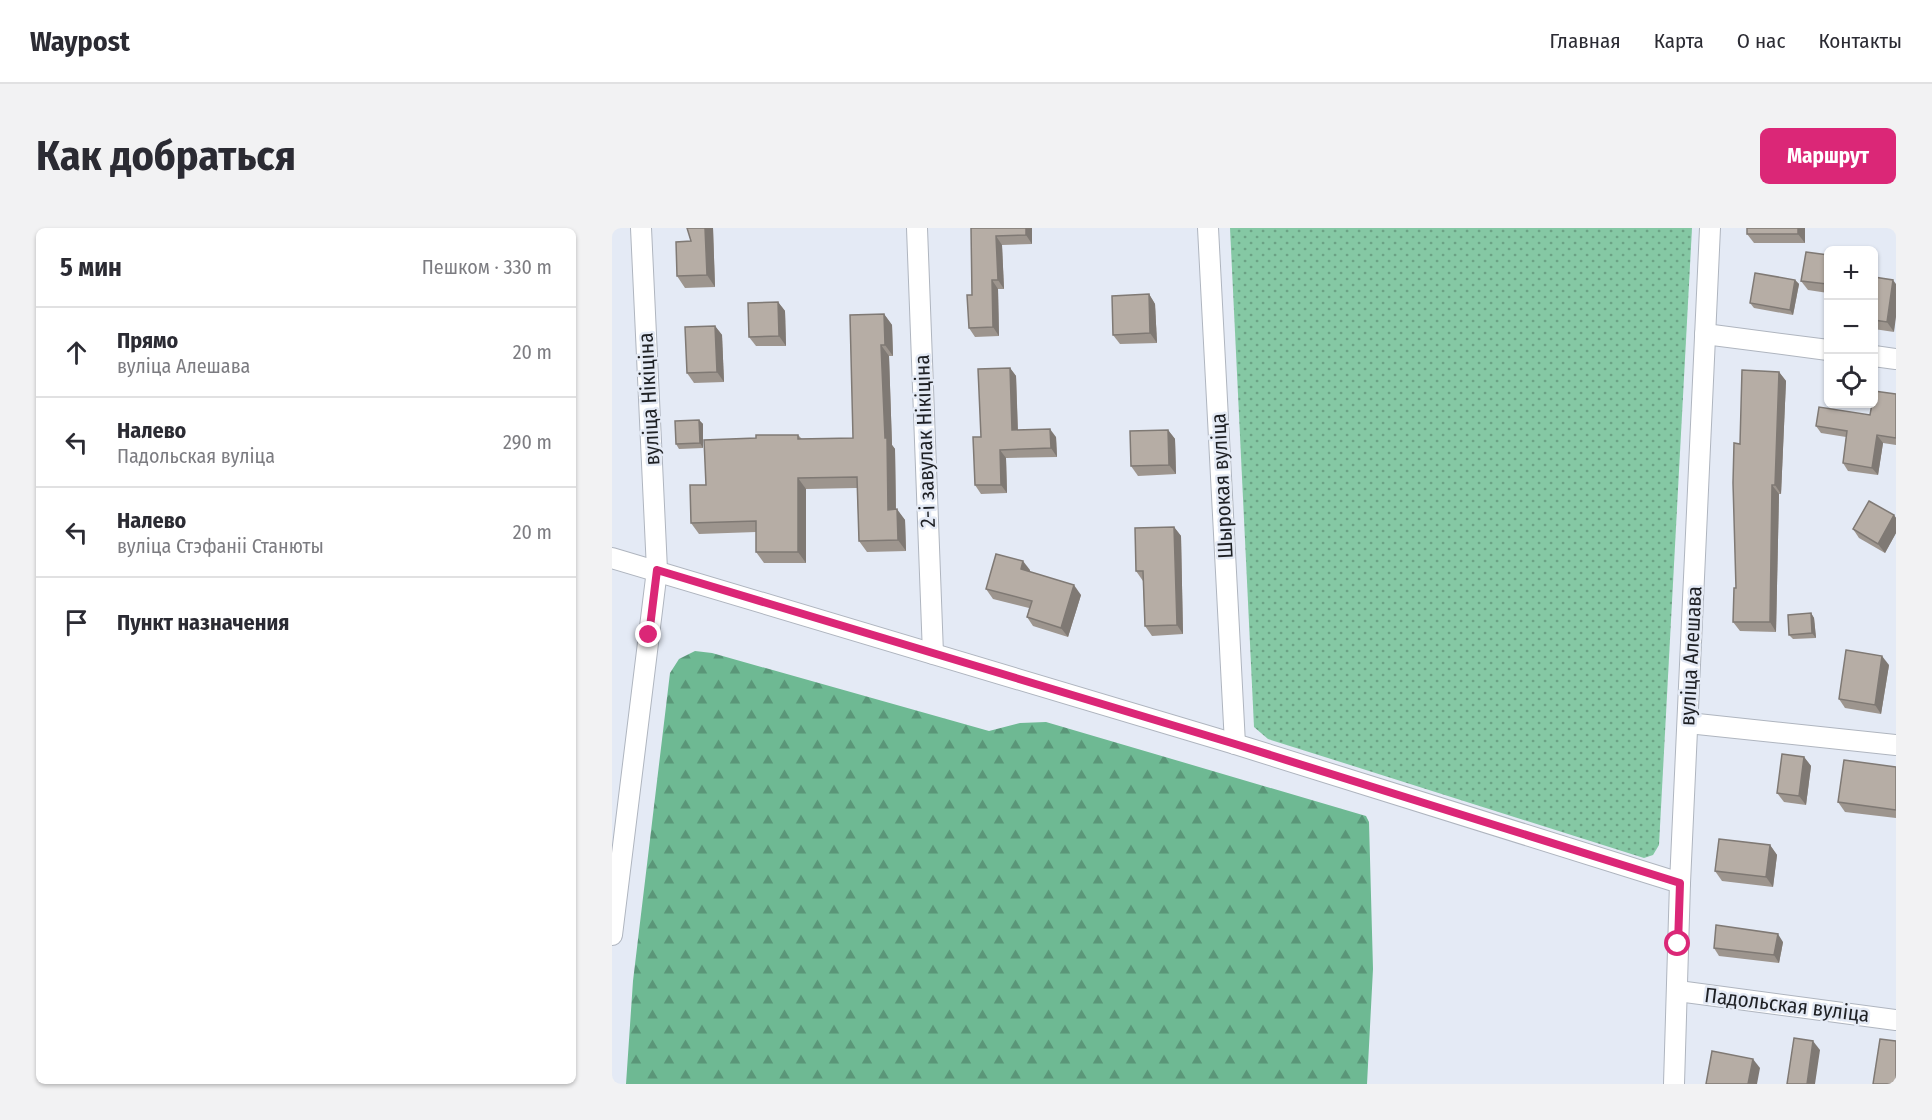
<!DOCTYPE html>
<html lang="ru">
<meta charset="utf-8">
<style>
:root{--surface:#fff;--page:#f2f2f3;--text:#2b2b33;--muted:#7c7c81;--line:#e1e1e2;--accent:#db2777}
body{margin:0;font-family:"Fira Sans Condensed",sans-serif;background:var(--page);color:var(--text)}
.controls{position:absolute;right:18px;top:18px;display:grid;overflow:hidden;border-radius:9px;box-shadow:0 2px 4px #0004}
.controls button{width:54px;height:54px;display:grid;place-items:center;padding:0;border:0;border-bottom:2px solid var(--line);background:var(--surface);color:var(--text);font:30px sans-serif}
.stop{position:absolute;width:18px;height:18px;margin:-14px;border:4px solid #db2777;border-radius:50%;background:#fff}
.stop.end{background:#db2777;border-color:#fff;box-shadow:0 2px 6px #0008}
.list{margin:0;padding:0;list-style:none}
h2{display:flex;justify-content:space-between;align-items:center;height:78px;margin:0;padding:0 24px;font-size:26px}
h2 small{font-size:20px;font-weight:400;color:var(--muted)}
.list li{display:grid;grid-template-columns:39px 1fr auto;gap:18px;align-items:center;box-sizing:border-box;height:90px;padding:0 24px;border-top:2px solid var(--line)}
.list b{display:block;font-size:22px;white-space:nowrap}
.list p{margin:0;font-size:20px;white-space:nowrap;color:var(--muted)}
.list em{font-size:20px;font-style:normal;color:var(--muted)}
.icon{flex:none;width:33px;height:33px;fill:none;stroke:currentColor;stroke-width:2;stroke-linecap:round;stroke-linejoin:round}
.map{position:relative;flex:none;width:1284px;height:856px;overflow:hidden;border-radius:9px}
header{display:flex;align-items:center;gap:36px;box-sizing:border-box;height:84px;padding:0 30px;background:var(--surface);border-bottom:2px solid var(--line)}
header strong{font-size:28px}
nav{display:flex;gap:33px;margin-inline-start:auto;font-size:21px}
.intro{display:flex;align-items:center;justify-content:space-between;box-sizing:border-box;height:144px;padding:0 36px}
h1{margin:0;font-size:42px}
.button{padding:15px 27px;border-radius:9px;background:var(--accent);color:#fff;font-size:21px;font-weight:700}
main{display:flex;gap:36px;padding:0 36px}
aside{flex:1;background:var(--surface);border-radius:9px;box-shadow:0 2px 4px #0004}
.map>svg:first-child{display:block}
.grass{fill:url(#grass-dots)}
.forest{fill:url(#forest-firs)}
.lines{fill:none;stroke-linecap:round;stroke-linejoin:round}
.street-casing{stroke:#afb5bf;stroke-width:22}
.street{stroke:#fff;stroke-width:20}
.wall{fill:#9d958e}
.shaded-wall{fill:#7f7974}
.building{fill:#b6ada5;stroke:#7f7974;stroke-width:1.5}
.route{stroke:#db2777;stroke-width:8}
.labels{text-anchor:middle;stroke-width:5;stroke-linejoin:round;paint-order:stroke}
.street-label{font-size:21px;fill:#1f2125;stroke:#e4eaf5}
</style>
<header>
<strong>Waypost</strong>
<nav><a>Главная</a><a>Карта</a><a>О нас</a><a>Контакты</a></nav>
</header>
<div class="intro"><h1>Как добраться</h1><a class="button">Маршрут</a></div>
<main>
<aside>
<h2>5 мин<small>Пешком · 330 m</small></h2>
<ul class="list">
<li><svg class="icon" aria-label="ahead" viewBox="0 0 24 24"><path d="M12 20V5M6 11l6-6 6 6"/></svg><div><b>Прямо</b><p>вуліца Алешава</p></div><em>20 m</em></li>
<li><svg class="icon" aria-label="left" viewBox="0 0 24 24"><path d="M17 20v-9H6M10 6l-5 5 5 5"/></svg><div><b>Налево</b><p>Падольская вуліца</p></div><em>290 m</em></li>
<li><svg class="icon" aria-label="left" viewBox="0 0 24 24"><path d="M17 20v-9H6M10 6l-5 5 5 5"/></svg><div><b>Налево</b><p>вуліца Стэфаніі Станюты</p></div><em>20 m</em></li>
<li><svg class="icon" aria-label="arrive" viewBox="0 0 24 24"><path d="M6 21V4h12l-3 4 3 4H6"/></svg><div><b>Пункт назначения</b></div></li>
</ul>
</aside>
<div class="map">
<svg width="1284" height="856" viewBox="0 0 1284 856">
<defs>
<pattern id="grass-dots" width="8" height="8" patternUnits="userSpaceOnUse" patternTransform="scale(1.5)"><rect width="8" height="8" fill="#85c8a4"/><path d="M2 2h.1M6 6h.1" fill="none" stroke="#6ca285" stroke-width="1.8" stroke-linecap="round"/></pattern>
<pattern id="forest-firs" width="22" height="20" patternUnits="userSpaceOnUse" patternTransform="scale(1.5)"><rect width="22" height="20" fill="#6eb993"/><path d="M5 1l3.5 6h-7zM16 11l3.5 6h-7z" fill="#5a9678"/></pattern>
</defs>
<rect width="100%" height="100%" fill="#e4eaf5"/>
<polygon class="grass" points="618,0 1080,0 1047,617 1041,627 1032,630 656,511 642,499"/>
<polygon class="forest" points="83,423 100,425 377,503 408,495 434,494 754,588 757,594 761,741 755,856 14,856 21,753 58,445 67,431"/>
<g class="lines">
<defs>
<g id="street">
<polyline points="305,0 321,426"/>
<polyline points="596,0 623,516"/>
<polyline points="1093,106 1216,122"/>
<polyline points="1262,128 1284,131"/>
<polyline points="0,330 623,516 1068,655"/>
<polyline points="1076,495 1284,517"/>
<polyline points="0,707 45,342 29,0"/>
<polyline points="1066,763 1284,792"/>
<polyline points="1062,856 1068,655 1098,0"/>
</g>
</defs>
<use href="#street" class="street-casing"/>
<use href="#street" class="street"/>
</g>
<g class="wall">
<polygon points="75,0 120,0 101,0 103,59 73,60 65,48 79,13"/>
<polygon points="359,0 420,0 420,16 390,17 392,61 386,61 387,108 363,109 357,100 360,67"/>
<polygon points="1193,0 1193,15 1142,15 1135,6"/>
<polygon points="1216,27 1216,65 1196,62 1189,53"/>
<polygon points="1262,49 1282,104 1262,101"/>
<polygon points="1183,52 1187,56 1181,87 1142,80 1138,75"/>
<polygon points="537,66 543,76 545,115 508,116 501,107"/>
<polygon points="166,74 173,83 174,118 144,118 137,109"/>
<polygon points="272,86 280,97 281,128 277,128 280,217 283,221 284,281 293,292 294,323 255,324 247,313 245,260 194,261 194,335 152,335 144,324 144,304 87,306 79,295 94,257 144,210 186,207 190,211 241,210"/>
<polygon points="103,98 110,107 112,154 82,155 75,145"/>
<polygon points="398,140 404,148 406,202 444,209 445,229 394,230 395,265 369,266 363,257 369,209"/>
<polygon points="1167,144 1174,153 1169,266 1167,266 1164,404 1128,403 1121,394 1124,360 1128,216"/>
<polygon points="1284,166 1284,217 1271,215 1266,247 1236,243 1231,235 1234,209 1209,205 1204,198 1258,187"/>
<polygon points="87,192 91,196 91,220 67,221 64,216"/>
<polygon points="556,202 563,211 564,246 526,248 519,238"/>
<polygon points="1282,287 1284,290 1284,305 1273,325 1247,310 1241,301"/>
<polygon points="562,299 569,308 571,406 540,408 533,398 531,353 524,343"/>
<polygon points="418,342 418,344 469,367 456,409 421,398 415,389 417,380 381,371 374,361"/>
<polygon points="1199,385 1202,390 1204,410 1181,411 1177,407"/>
<polygon points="1277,437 1269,486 1233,480 1227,471"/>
<polygon points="1192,529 1199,538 1194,577 1172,574 1165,565"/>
<polygon points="1284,539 1284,590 1233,584 1226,574"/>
<polygon points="1158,617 1165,627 1161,659 1110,653 1103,643"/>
<polygon points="1171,714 1167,735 1107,728 1102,720"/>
</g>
<g class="shaded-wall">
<polygon points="93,0 101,0 103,59 95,47"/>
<polygon points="414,0 420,0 420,16 414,7"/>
<polygon points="1186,0 1193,0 1193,15 1186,6"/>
<polygon points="384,8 390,17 392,61 386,52"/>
<polygon points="380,52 386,61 387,108 381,99"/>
<polygon points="1183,52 1187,56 1181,87 1178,82"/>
<polygon points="1281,52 1284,56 1284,89 1282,104 1275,94"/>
<polygon points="537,66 543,76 545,115 538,105"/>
<polygon points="166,74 173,83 174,118 167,108"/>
<polygon points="272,86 280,97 281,128 273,117"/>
<polygon points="103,98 110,107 112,154 105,144"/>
<polygon points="269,117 277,128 280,217 283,221 284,293 276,282"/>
<polygon points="398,140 404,148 406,211 400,202"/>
<polygon points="1167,144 1174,153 1169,266 1163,257"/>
<polygon points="87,192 91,196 91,220 88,215"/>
<polygon points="438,201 444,209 445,229 439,220"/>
<polygon points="556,202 563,211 564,246 557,237"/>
<polygon points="1265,207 1271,215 1266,247 1260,240"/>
<polygon points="388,222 394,230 395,265 389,257"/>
<polygon points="186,250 194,261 194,335 186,324"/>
<polygon points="1160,257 1167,266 1164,404 1158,394"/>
<polygon points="285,281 293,292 294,323 286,312"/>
<polygon points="1282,287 1284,290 1284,305 1273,325 1266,316"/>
<polygon points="562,299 569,308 571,406 565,397"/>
<polygon points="411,333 418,342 416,351 409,341"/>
<polygon points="462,357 469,367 456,409 449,400"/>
<polygon points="1199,385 1202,390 1204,410 1200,405"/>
<polygon points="1270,428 1277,437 1269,486 1263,477"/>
<polygon points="1192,529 1199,538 1194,577 1187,568"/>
<polygon points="1158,617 1165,627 1161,659 1154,649"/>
<polygon points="1166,706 1171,714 1167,735 1162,727"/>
<polygon points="1201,813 1208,822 1203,856 1195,856"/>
<polygon points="1141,831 1148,840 1145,856 1136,856"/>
</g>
<g class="building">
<polygon points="75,0 93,0 95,47 65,48 64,14 79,13"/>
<polygon points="359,0 414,0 414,7 384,8 386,52 380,52 381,99 357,100 355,67 360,67"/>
<rect x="1135" y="0" width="51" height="6"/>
<polygon points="1194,24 1216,27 1216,47 1215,56 1189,53"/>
<polygon points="1143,45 1183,52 1178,82 1138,75"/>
<polygon points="1262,49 1281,52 1275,94 1262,92"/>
<polygon points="537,66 538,105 501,107 500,68"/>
<polygon points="166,74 167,108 137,109 136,75"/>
<polygon points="272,86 273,117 269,117 273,210 275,210 276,282 285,281 286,312 247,313 245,249 186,250 186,324 144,324 144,293 79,295 78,257 94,257 92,212 144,210 144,207 186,207 186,211 241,210 238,87"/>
<polygon points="103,98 105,144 75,145 73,99"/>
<polygon points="398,140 400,202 438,201 439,220 388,222 389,257 363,257 361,209 369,209 366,141"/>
<polygon points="1130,142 1167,144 1163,257 1160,257 1158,394 1121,394 1122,360 1124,360 1121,255 1122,215 1128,216"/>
<polygon points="1262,163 1284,166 1284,210 1265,207 1260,240 1231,235 1235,203 1204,198 1207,179 1258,187 1260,176 1262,176"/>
<polygon points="87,192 88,215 64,216 63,193"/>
<polygon points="556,202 557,237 519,238 518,203"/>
<polygon points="1257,273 1282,287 1266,316 1241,301"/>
<polygon points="562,299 565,397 533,398 531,343 524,343 523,300"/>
<polygon points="384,326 411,333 409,341 462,357 449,400 415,389 420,373 374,361"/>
<polygon points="1199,385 1200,405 1177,407 1176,387"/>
<polygon points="1234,422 1270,428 1263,477 1227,471"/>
<polygon points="1170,526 1192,529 1187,568 1165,565"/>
<polygon points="1232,532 1284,539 1284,582 1226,574"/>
<polygon points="1107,611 1158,617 1154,649 1103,643"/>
<polygon points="1104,697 1166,706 1162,727 1102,720"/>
<polygon points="1182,810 1201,813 1195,856 1175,856"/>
<polygon points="1268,811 1284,813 1284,856 1261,856"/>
<polygon points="1100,823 1141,831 1136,856 1094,856"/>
</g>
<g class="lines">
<polyline class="route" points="37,407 45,342 623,516 1068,655 1066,716"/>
</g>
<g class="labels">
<g class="street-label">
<text transform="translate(37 171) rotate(-93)" y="7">вуліца Нікіціна</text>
<text transform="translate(313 213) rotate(-92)" y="7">2-і завулак Нікіціна</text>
<text transform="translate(610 258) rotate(-93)" y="7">Шырокая вуліца</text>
<text transform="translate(1079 428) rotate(-87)" y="7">вуліца Алешава</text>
<text transform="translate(1175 777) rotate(7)" y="7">Падольская вуліца</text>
</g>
</g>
</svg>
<div class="controls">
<button>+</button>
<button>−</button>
<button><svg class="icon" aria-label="locate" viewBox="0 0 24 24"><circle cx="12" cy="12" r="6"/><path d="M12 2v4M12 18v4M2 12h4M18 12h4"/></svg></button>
</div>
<div class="stop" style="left:1066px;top:716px"></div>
<div class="stop end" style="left:37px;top:407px"></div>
</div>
</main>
